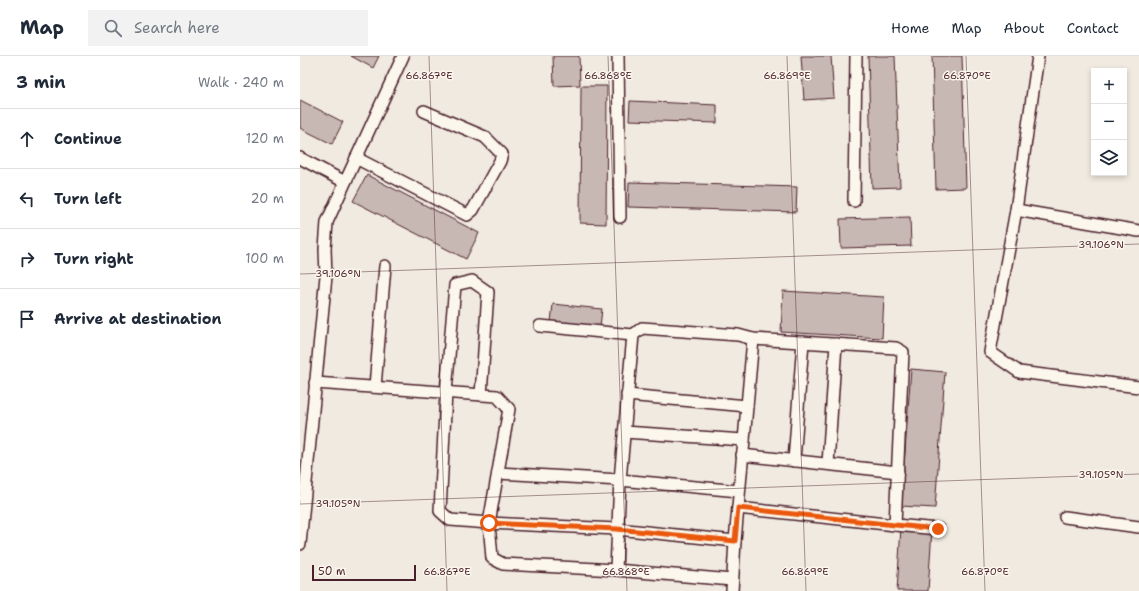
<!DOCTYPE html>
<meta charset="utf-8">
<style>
:root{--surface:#fff;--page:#f2f2f3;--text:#1f2937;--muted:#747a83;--line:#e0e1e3}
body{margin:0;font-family:"Shantell Sans",sans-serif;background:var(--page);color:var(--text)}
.controls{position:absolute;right:12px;top:12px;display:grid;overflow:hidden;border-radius:0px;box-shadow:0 2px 6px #0003}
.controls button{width:36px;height:36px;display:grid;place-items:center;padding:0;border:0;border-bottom:1px solid var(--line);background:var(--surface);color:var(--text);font:20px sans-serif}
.scale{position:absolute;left:12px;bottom:10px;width:104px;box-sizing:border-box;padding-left:4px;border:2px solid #4a1f2b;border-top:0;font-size:11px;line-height:14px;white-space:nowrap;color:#4a1f2b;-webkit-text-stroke:3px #fbf7ec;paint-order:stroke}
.stop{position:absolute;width:12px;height:12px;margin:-9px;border:3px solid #ea580c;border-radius:50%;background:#fff}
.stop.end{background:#ea580c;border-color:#fff;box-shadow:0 1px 4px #0008}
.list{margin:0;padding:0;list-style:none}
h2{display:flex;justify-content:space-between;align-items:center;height:52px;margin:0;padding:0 16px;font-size:17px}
h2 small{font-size:13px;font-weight:400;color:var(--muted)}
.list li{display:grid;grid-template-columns:26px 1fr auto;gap:12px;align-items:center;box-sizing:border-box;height:60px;padding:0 16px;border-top:1px solid var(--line)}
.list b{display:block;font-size:15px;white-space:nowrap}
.list em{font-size:13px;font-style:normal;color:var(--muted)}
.icon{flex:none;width:22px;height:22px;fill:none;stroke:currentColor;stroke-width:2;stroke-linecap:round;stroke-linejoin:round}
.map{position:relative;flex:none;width:839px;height:535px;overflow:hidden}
header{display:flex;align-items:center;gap:24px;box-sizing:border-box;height:56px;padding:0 20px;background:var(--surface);border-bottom:1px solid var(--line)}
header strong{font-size:19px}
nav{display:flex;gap:22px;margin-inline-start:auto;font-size:14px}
.search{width:280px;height:36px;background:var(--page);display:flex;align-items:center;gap:10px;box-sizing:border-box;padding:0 14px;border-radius:0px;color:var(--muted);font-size:15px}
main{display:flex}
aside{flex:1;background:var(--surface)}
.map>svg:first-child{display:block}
.building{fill:#c8b8b3;stroke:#4a1f2b}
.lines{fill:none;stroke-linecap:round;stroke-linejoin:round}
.street-casing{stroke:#4a1f2b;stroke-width:14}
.street{stroke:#fbf7ec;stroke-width:11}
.route{stroke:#ea580c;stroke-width:5}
.ticks{fill:none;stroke:#4a1f2b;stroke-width:1;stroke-opacity:0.45}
.ticks-label{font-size:10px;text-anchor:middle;fill:#4a1f2b;stroke:#fbf7ec;stroke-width:3;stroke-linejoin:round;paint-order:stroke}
</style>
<header>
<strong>Map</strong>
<div class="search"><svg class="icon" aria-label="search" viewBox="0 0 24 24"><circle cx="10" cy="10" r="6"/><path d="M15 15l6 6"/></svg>Search here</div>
<nav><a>Home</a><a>Map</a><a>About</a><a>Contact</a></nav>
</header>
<main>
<aside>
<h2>3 min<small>Walk · 240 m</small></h2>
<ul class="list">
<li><svg class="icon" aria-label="ahead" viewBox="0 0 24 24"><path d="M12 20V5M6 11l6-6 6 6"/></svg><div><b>Continue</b></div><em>120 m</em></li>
<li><svg class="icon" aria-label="left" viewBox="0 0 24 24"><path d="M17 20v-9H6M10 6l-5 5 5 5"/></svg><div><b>Turn left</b></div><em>20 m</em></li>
<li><svg class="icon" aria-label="right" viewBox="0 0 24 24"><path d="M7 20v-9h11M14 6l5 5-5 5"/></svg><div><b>Turn right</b></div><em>100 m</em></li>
<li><svg class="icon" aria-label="arrive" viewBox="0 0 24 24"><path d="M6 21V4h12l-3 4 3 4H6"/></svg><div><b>Arrive at destination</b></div></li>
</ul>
</aside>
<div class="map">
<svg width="839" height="535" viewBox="0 0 839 535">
<rect width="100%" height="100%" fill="#f0eae0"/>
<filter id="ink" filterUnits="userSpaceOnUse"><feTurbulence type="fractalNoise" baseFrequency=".025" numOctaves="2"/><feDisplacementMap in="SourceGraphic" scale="8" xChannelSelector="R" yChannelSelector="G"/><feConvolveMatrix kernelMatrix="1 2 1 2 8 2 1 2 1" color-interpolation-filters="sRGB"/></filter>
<g filter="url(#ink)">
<g class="building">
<polygon points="51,0 79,0 73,12"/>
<polygon points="253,0 279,0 280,29 254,30"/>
<polygon points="501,0 531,0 534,42 504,44"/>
<polygon points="568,0 595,0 600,131 572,132"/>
<polygon points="632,0 662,0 666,132 636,133"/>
<polygon points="281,30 307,30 306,168 280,167"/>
<polygon points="0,44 43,66 32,88 0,72"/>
<polygon points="330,45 417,49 417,67 329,64"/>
<polygon points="67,119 179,177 166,203 53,145"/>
<polygon points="329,126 497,131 496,156 328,151"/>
<polygon points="610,161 611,190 541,192 540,163"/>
<polygon points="483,235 584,241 582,282 481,276"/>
<polygon points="253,248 302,253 300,271 251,266"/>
<polygon points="611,313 645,316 635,452 601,450"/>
<polygon points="601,471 632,473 628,535 597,535"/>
</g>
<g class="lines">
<defs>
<g id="street">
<polyline points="318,0 320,161"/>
<polyline points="738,0 716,154 690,296 719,316 839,331"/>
<polyline points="0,102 45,126"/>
<polyline points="56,102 167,159 173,154 200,105 202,98 185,81 124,55"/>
<polyline points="554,145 556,0"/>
<polyline points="716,154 839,175"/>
<polyline points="240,270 333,279"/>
<polyline points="15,327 197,340 209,353 189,467 317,473 435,485"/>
<polyline points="75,331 85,210"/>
<polyline points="181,339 188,236 172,225 155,229 146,336 140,455 150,464 189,467 192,502 203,508 316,514 432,524"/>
<polyline points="327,339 447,350"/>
<polyline points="324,376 444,384"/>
<polyline points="442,399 598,416"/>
<polyline points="494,405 503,286"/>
<polyline points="528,408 536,288"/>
<polyline points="198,417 320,424 439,435"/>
<polyline points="438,452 595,469 638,473"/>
<polyline points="765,461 839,471"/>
<polyline points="0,488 26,220 25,193 27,166 103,0"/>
<polyline points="316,514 320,424 333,279 342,272 438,279 453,283 596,292 603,296 595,469"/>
<polyline points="432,535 435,485 453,283"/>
</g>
</defs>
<use href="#street" class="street-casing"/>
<use href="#street" class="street"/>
</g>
</g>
<g class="lines" filter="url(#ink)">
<polyline class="route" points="189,467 317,473 435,485 438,452 595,469 638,473"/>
</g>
<path class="ticks" d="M129,0L147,535M308,0L327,535M487,0L506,535M666,0L685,535M0,218L839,188M0,448L839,418"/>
<g class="ticks-label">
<text x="129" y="23">66.867°E</text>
<text x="308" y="23">66.868°E</text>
<text x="487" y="23">66.869°E</text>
<text x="667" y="23">66.870°E</text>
<text x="801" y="192">39.106°N</text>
<text x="38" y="221">39.106°N</text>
<text x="801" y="422">39.105°N</text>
<text x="38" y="451">39.105°N</text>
<text x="147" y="519">66.867°E</text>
<text x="326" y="519">66.868°E</text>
<text x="505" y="519">66.869°E</text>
<text x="685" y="519">66.870°E</text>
</g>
</svg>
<div class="controls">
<button>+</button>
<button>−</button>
<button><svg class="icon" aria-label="layers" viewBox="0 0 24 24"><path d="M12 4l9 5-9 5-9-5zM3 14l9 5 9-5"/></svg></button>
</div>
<div class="scale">50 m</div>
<div class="stop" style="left:189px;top:467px"></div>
<div class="stop end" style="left:638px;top:473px"></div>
</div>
</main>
